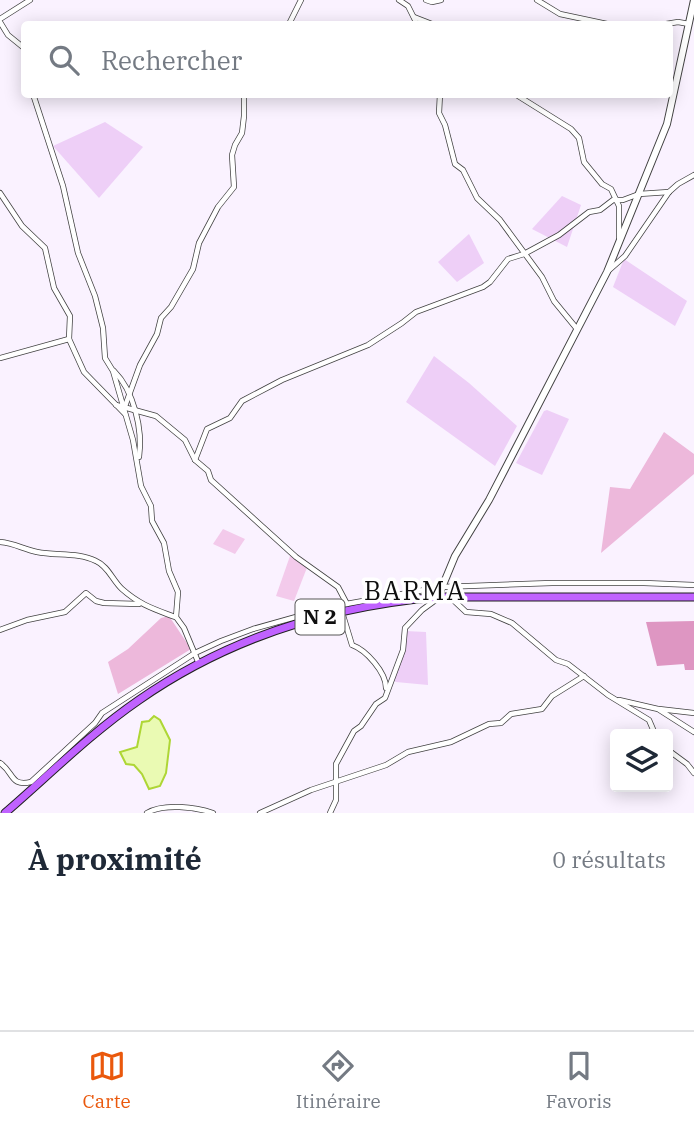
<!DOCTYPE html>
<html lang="fr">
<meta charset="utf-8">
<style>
:root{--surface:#fff;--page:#f6f6f7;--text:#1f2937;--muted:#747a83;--line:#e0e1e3;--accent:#ea580c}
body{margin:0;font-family:"IBM Plex Serif",serif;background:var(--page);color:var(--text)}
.controls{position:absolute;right:21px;bottom:21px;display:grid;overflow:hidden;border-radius:7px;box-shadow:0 4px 18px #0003}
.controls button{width:63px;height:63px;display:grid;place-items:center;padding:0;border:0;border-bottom:2px solid var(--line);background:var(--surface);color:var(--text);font:35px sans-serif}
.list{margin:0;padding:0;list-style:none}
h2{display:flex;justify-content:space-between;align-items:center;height:91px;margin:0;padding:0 28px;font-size:30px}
h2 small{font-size:23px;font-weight:400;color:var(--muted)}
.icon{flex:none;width:38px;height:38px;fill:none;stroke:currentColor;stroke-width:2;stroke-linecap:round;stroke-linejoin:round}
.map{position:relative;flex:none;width:694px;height:813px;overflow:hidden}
.search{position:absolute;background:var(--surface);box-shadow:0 4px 18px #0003;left:21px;right:21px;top:21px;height:77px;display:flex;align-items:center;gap:18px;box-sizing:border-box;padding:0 24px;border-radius:7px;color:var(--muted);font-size:26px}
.sheet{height:217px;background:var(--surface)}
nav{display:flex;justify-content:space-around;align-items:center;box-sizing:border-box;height:98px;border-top:2px solid var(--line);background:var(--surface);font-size:19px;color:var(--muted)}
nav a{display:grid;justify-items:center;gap:4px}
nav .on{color:var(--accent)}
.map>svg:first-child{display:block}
.farmland{fill:#eecff7}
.green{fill:#edb8db}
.forest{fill:#de96c2}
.pitch{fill:#f3caeb}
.water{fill:#eafab3;stroke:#aed635;stroke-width:2}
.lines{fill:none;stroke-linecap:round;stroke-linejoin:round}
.minor-casing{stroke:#424242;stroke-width:6}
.tertiary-casing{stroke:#424242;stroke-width:8}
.primary-casing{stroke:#202020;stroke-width:9}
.minor{stroke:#fff;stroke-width:4.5}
.tertiary{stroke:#fff;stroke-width:6}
.primary{stroke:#c062ff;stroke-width:7}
.labels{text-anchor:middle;stroke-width:7;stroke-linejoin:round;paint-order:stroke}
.shield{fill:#fff;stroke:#575757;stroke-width:2}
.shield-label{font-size:21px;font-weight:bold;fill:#0f0f0f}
.quarter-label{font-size:26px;letter-spacing:2px;fill:#0f0f0f;stroke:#fff}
</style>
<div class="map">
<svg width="694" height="813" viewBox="0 0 694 813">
<rect width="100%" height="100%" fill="#faf2ff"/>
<g class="farmland">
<polygon points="105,122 143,147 99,198 53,146"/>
<polygon points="562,196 581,205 567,247 532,229"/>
<polygon points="469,234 484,263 457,282 438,262"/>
<polygon points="624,259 687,301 675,326 613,287"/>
<polygon points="434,356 469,383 517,426 495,466 406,402"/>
<polygon points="547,410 569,419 542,475 516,463 544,411"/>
<polygon points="405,631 426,632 428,685 396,682 392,679 405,649"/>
</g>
<g class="green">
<polygon points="664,432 694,454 694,474 601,553 610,487 630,489"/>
<polygon points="169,616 191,649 118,694 108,662 128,649 161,618"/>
</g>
<polygon class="forest" points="694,621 694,670 685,670 684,664 657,666 646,622"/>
<g class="pitch">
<polygon points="223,529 245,539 235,554 213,544"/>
<polygon points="290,556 308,565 294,601 276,596"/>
</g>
<polygon class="water" points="154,716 160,720 170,740 166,773 160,786 149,789 142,774 134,765 126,764 120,752 137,747 142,722 149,721"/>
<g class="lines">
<defs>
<g id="minor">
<polyline points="399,0 408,6 417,24"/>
<polyline points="426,0 432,2 441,0"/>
<polyline points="537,0 560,14 607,24"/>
<polyline points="414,17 432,24"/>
<polyline points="0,19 30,0"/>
<polyline points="0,22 8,35 24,48"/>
<polyline points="289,24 301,0"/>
<polyline points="666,24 678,22 689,24"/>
<polyline points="33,94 63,186 78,253 95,296 103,328 105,358 113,371 133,440 141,486 151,506 152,521 164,543 169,571 178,592 176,617 184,628 199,664"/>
<polyline points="440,94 439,113 445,125 455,164 463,170 477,198 500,220 542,277 554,301 577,329"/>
<polyline points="515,94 571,129 579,138 584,162 602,184 611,189 619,206 619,238"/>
<polyline points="0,193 22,226 45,248 54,288 70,316 69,339 84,372 125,414"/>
<polyline points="608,271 625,256 669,192 678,184 694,175"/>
<polyline points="0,358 69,339"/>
<path d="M114,371C134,391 143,430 139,457"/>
<polyline points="116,405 156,416 185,440 195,460 208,471 211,480 296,557 338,587 347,604"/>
<polyline points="124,409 140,365 157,334 161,318 171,307 193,269 199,243 218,207 234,187 232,155 235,145 242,133 244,116 244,94"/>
<polyline points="195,460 207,429 230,418 242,401 282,380 368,345 402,323 416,312 483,287 490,282 508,259 524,254 559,235 589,212 600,210 613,200 623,200 639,194 669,192"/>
<path d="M0,542C14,543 23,549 37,552C56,556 78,552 96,561C108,566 113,581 122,589C140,605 154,609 175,617"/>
<polyline points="450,597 466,612 491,614 512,623 556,660 568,664 608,695 649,720 655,734"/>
<path d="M342,612L352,645C366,650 386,672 386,688"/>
<polyline points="0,630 27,620 65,612 86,593 96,601 104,603 139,604"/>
<polyline points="619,700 658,709 694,732"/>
<polyline points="659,709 694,713"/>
<polyline points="668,750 687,764 694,773"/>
<path d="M0,763C14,772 10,787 31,782L95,723L102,713L195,653L221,641L253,629L335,606L441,587L552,583H644L694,585"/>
<path d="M147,813C163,803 196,807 213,813"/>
<polyline points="260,813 311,790 386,765 408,752 451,742 489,724 501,723 511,714 542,709 552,696 584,676"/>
<polyline points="330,813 336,800 336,764 354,731 361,726 376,704 385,698 403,650 405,628 422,610 437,599"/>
</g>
<polyline id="tertiary" points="438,597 455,556 489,500 607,272 667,124 694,0"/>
<path id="primary" d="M5,813C49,775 91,733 139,700C228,638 332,606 438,597H694"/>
</defs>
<use href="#minor" class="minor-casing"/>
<use href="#tertiary" class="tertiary-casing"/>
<use href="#primary" class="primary-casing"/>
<use href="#minor" class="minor"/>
<use href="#tertiary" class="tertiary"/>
<use href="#primary" class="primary"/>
</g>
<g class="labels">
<rect class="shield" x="295.5" y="599.5" width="49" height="35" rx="5"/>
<g class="shield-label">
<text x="320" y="624">N 2</text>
</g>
<g class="quarter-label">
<text x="415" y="600">BARMA</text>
</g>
</g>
</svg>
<div class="controls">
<button><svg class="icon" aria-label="layers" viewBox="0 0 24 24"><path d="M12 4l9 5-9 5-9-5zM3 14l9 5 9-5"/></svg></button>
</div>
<div class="search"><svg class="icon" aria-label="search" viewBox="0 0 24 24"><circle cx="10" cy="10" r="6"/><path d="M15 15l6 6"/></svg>Rechercher</div>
</div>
<section class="sheet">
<h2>À proximité<small>0 résultats</small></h2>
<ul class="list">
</ul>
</section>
<nav>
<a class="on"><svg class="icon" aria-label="map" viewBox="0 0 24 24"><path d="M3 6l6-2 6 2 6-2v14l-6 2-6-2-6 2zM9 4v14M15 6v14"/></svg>Carte</a>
<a><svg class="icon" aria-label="directions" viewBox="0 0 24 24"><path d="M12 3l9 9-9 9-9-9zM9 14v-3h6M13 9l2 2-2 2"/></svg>Itinéraire</a>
<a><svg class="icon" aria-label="saved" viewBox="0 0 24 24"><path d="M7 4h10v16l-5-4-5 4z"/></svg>Favoris</a>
</nav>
